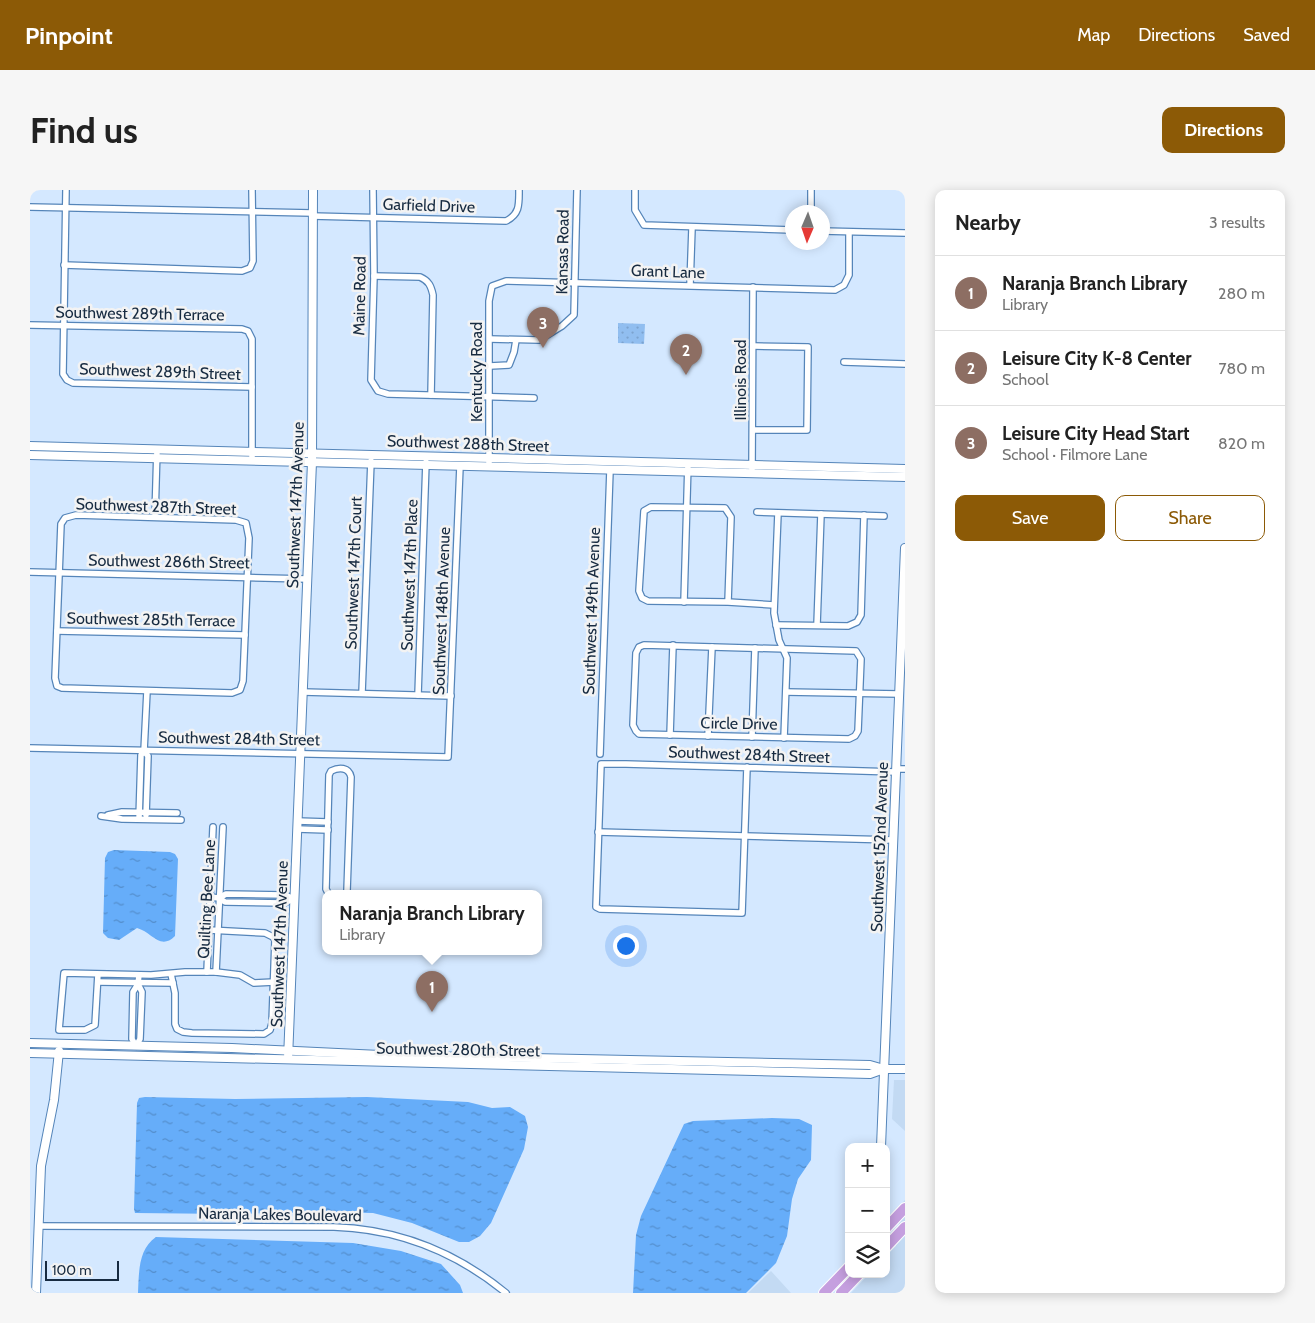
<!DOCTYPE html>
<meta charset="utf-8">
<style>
:root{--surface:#fff;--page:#f6f6f6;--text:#222;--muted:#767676;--line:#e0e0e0;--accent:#8c5a06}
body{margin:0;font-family:Cabin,sans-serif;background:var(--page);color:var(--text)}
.controls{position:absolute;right:15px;bottom:15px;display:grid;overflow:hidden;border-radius:10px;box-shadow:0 2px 12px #0003}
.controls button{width:45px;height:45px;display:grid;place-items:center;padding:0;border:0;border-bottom:1px solid var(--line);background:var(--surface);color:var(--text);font:25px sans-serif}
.compass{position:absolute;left:755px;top:15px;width:45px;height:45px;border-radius:50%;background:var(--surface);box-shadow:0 2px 12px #0003;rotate:182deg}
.scale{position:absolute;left:15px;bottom:12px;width:74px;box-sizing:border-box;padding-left:5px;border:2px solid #172b41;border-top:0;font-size:14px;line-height:18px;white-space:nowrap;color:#172b41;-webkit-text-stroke:4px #f3f3f3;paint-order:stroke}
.you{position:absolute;left:595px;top:755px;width:18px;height:18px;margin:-12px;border:4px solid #fff;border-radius:50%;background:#1a73e8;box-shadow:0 0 0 8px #1a73e833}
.badge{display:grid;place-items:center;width:32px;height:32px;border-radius:50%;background:var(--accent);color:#fff;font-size:16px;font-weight:700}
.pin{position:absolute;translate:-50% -41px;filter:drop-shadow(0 1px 2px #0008)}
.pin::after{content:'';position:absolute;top:26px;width:18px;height:15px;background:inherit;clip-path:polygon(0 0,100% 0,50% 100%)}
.popup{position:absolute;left:292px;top:700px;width:220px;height:65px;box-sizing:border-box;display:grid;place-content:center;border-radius:10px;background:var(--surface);filter:drop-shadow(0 1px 4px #0005);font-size:16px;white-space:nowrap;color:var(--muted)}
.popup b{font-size:19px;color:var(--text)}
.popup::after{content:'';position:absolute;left:50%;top:100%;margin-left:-10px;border:10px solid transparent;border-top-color:var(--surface)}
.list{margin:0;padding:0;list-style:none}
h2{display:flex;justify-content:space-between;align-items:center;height:65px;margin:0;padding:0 20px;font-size:21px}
h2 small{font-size:16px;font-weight:400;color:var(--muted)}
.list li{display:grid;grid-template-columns:32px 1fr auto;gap:15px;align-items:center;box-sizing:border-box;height:75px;padding:0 20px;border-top:1px solid var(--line)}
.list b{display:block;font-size:19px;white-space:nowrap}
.list p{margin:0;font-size:16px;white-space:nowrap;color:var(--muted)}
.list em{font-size:16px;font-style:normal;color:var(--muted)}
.actions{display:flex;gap:10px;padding:15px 20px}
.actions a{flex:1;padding:11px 0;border:1px solid var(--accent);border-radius:10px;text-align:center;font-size:18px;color:var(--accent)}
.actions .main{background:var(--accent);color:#fff}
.icon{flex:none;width:28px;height:28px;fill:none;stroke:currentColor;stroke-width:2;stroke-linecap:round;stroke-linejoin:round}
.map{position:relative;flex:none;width:875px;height:1103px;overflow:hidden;border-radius:10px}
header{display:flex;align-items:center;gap:30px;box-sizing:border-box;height:70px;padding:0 25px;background:var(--accent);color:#fff}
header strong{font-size:24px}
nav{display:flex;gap:28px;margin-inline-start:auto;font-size:18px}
.intro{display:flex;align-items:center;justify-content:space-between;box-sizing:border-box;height:120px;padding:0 30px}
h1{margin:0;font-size:35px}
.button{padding:12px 22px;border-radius:10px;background:var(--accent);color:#fff;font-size:18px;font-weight:700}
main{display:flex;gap:30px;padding:0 30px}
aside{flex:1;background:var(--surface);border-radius:10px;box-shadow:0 2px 12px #0003}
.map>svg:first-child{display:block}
.built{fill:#c3daf3}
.park{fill:url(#park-dots)}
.water{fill:url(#water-ripples)}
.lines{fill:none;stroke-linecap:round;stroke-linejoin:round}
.street-casing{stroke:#5585b9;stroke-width:8}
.secondary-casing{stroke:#5585b9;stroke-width:10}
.highway-casing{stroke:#fff;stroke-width:12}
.street{stroke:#fff;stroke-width:5.5}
.secondary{stroke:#fff;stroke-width:8}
.highway{stroke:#c59fdf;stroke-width:10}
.labels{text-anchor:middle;stroke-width:5;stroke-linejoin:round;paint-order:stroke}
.street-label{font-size:16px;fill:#172b41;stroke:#f3f3f3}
</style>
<header>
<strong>Pinpoint</strong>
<nav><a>Map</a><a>Directions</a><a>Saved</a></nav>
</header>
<div class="intro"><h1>Find us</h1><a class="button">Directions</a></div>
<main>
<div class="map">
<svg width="875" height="1103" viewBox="0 0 875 1103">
<defs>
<pattern id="park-dots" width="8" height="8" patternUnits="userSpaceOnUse" patternTransform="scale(1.25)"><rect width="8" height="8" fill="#91bef0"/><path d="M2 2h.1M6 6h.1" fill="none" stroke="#7ca3cf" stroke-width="1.8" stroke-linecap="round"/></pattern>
<pattern id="water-ripples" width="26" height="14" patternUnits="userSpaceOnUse" patternTransform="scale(1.25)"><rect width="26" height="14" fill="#66adf9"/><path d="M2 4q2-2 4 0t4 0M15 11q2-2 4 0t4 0" fill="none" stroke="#538dcb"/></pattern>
</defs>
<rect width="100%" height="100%" fill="#d4e8ff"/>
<g class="built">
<polygon points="864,890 875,890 875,941 862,929"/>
<polygon points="875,1010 875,1103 821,1103 839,1084 856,1084 856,1066 866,1056 872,1013"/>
<polygon points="741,1081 761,1103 718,1103"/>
</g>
<polygon class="park" points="588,133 615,134 614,154 588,153"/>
<g class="water">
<path d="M84,660L140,662L145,664L148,669L145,746C130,761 122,742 107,738L89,750L78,748L73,743L75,668L78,662Z"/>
<polygon points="115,907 205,909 337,907 438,912 462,918 480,917 495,926 498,937 494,959 461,1033 450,1046 439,1052 429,1052 382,1033 343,1023 293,1022 200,1024 105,1023 104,1019 107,913 109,908"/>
<polygon points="742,928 769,929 782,935 781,970 768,989 762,1009 757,1046 746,1073 716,1103 603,1103 606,1045 611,1026 654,934 663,931"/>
<path d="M126,1047L323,1053L371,1061L411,1074L430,1095L433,1103H108C109,1083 108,1059 126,1047Z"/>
</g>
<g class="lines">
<defs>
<g id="street">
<polyline points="36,0 33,184 37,190 43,193 222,197"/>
<polyline points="343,0 344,86 341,190 348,201 358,204 504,208"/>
<polyline points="605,0 605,20 614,35 762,40"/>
<polyline points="0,17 282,23"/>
<polyline points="781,22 781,0"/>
<path d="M282,26L476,31C490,24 489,14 489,0"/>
<polyline points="792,41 875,43"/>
<polyline points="34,75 212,81 220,78 223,71 222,0"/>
<path d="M344,86L390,87C399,91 401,96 403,105L401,205"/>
<polyline points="660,95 662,38"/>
<polyline points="0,135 212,139 218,141 222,149 222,271"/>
<polyline points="460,149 509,150 532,136 544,125 547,0"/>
<polyline points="814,172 875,174"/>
<polyline points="460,176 479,175 484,162 486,150"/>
<polyline points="723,240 777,240 778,157 724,156"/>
<polyline points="459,276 459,111 462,96 476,91 805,100 814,95 819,85 819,42"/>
<polyline points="722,279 723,97"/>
<polyline points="727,322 854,326"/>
<polyline points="748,323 744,423 749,450 757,468 754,548"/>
<polygon points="46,325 206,330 216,333 219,348 213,491 210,500 202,503 32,498 27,496 25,488 31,334 35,328"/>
<polyline points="125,327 127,259"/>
<polyline points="0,382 277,389"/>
<polyline points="654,412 658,273"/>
<polyline points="698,412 701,327 695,318 621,317 614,321 609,401 612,408 618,411 698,412 744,415"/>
<polyline points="746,435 818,436 827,432 831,425 834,325"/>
<polyline points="787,435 791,324"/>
<polyline points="27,441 215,445"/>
<polygon points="614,455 826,461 831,469 828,541 825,546 819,549 609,544 606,541 603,535 606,463 609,457"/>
<polyline points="273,502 421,506"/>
<polyline points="756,502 869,504"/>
<polyline points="332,503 341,271"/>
<polyline points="388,505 396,272"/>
<polyline points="640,545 643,455"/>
<polyline points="678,546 682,457"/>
<polyline points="722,547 725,458"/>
<polyline points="0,558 418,567 430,276"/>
<polyline points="114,561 118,566 116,625"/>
<polyline points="570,564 580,280"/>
<polyline points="717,577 712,723 570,719 566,717 571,574 596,574 866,582"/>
<polyline points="866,579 875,579"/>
<polyline points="78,625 92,622 147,623"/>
<polyline points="71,626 92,629 151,630"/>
<polyline points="109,629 111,565 114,561 117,501"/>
<polyline points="267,631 298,632"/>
<polyline points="267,639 298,640"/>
<polyline points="568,642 863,650"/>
<path d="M298,703L296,699L299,585L301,581C309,577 319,577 321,587L317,701L316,703"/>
<polyline points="180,707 189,708 195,712 254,713 264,709"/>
<polyline points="189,708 196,704 255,705 264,709"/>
<polyline points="177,782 183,637"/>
<polyline points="186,782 193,637"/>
<polyline points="68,784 65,835 55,840 29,840 34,783 121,785 155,782 186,782 210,785 224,793 244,792"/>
<polyline points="141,784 145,803 145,834 147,839 153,842 162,843 234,844 240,840 242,833 245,750 243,747 235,743 179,740"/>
<polyline points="68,792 143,793"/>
<polyline points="108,794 112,802 110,849 106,856 102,849 103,802 108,794 109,785"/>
<path d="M8,1036L304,1037C368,1039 426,1062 476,1103"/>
</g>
<g id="secondary">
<polyline points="0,256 875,279"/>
<polyline points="0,265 875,287"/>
<polyline points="0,853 202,858 350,865 840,875 854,879 875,879"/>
<polyline points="0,863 840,884 854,879"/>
<polyline points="258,869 282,272 283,0"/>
<polyline points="851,957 875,358"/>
<polyline points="6,1103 11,976 24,910 29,861"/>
</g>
<g id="highway">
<polyline points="856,1038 875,1018"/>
<polyline points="856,1057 875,1037"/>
<polyline points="794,1103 819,1077"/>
<polyline points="811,1103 829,1084"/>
</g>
</defs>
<use href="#street" class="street-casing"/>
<use href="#secondary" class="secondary-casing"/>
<use href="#highway" class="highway-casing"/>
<use href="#street" class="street"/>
<use href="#secondary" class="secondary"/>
<use href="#highway" class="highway"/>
</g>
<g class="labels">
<g class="street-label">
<text transform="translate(399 15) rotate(2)" y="6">Garfield Drive</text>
<text transform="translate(532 62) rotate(-89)" y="6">Kansas Road</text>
<text transform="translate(638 81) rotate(2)" y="6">Grant Lane</text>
<text transform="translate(329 106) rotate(-89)" y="6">Maine Road</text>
<text transform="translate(110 123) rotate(1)" y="6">Southwest 289th Terrace</text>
<text transform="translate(130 181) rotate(2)" y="6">Southwest 289th Street</text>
<text transform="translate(446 182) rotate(-90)" y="6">Kentucky Road</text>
<text transform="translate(710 190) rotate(-90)" y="6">Illinois Road</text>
<text transform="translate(438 253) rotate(2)" y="6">Southwest 288th Street</text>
<text transform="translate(265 315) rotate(-88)" y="6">Southwest 147th Avenue</text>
<text transform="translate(126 316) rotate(2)" y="6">Southwest 287th Street</text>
<text transform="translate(139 371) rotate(1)" y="6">Southwest 286th Street</text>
<text transform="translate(323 383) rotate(-88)" y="6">Southwest 147th Court</text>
<text transform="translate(379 385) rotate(-88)" y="6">Southwest 147th Place</text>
<text transform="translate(411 421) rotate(-88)" y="6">Southwest 148th Avenue</text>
<text transform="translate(561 421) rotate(-88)" y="6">Southwest 149th Avenue</text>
<text transform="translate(121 429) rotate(1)" y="6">Southwest 285th Terrace</text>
<text transform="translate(709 533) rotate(1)" y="6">Circle Drive</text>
<text transform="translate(209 548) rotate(1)" y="6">Southwest 284th Street</text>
<text transform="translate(719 564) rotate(2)" y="6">Southwest 284th Street</text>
<text transform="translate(849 657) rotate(-88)" y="6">Southwest 152nd Avenue</text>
<text transform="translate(176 709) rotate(-87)" y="6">Quilting Bee Lane</text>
<text transform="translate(249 754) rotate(-88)" y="6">Southwest 147th Avenue</text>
<text transform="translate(428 859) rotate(1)" y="6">Southwest 280th Street</text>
<text transform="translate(250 1024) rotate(1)" y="6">Naranja Lakes Boulevard</text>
</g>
</g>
</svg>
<div class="controls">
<button>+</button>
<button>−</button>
<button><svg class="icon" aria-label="layers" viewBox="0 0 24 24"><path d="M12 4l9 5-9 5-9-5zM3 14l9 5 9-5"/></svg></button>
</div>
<svg class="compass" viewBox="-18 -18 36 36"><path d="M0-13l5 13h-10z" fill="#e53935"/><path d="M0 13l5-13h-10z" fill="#767676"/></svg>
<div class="scale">100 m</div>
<div class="you"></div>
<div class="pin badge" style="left:402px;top:822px;background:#8d6e63">1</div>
<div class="popup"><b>Naranja Branch Library</b>Library</div>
<div class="pin badge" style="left:656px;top:185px;background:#8d6e63">2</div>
<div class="pin badge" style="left:513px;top:158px;background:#8d6e63">3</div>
</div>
<aside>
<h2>Nearby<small>3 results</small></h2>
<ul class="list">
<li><span class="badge" style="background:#8d6e63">1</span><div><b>Naranja Branch Library</b><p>Library</p></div><em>280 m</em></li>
<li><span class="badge" style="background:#8d6e63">2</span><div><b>Leisure City K-8 Center</b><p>School</p></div><em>780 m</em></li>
<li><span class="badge" style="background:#8d6e63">3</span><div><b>Leisure City Head Start</b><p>School · Filmore Lane</p></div><em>820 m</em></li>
</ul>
<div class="actions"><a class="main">Save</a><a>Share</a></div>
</aside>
</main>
